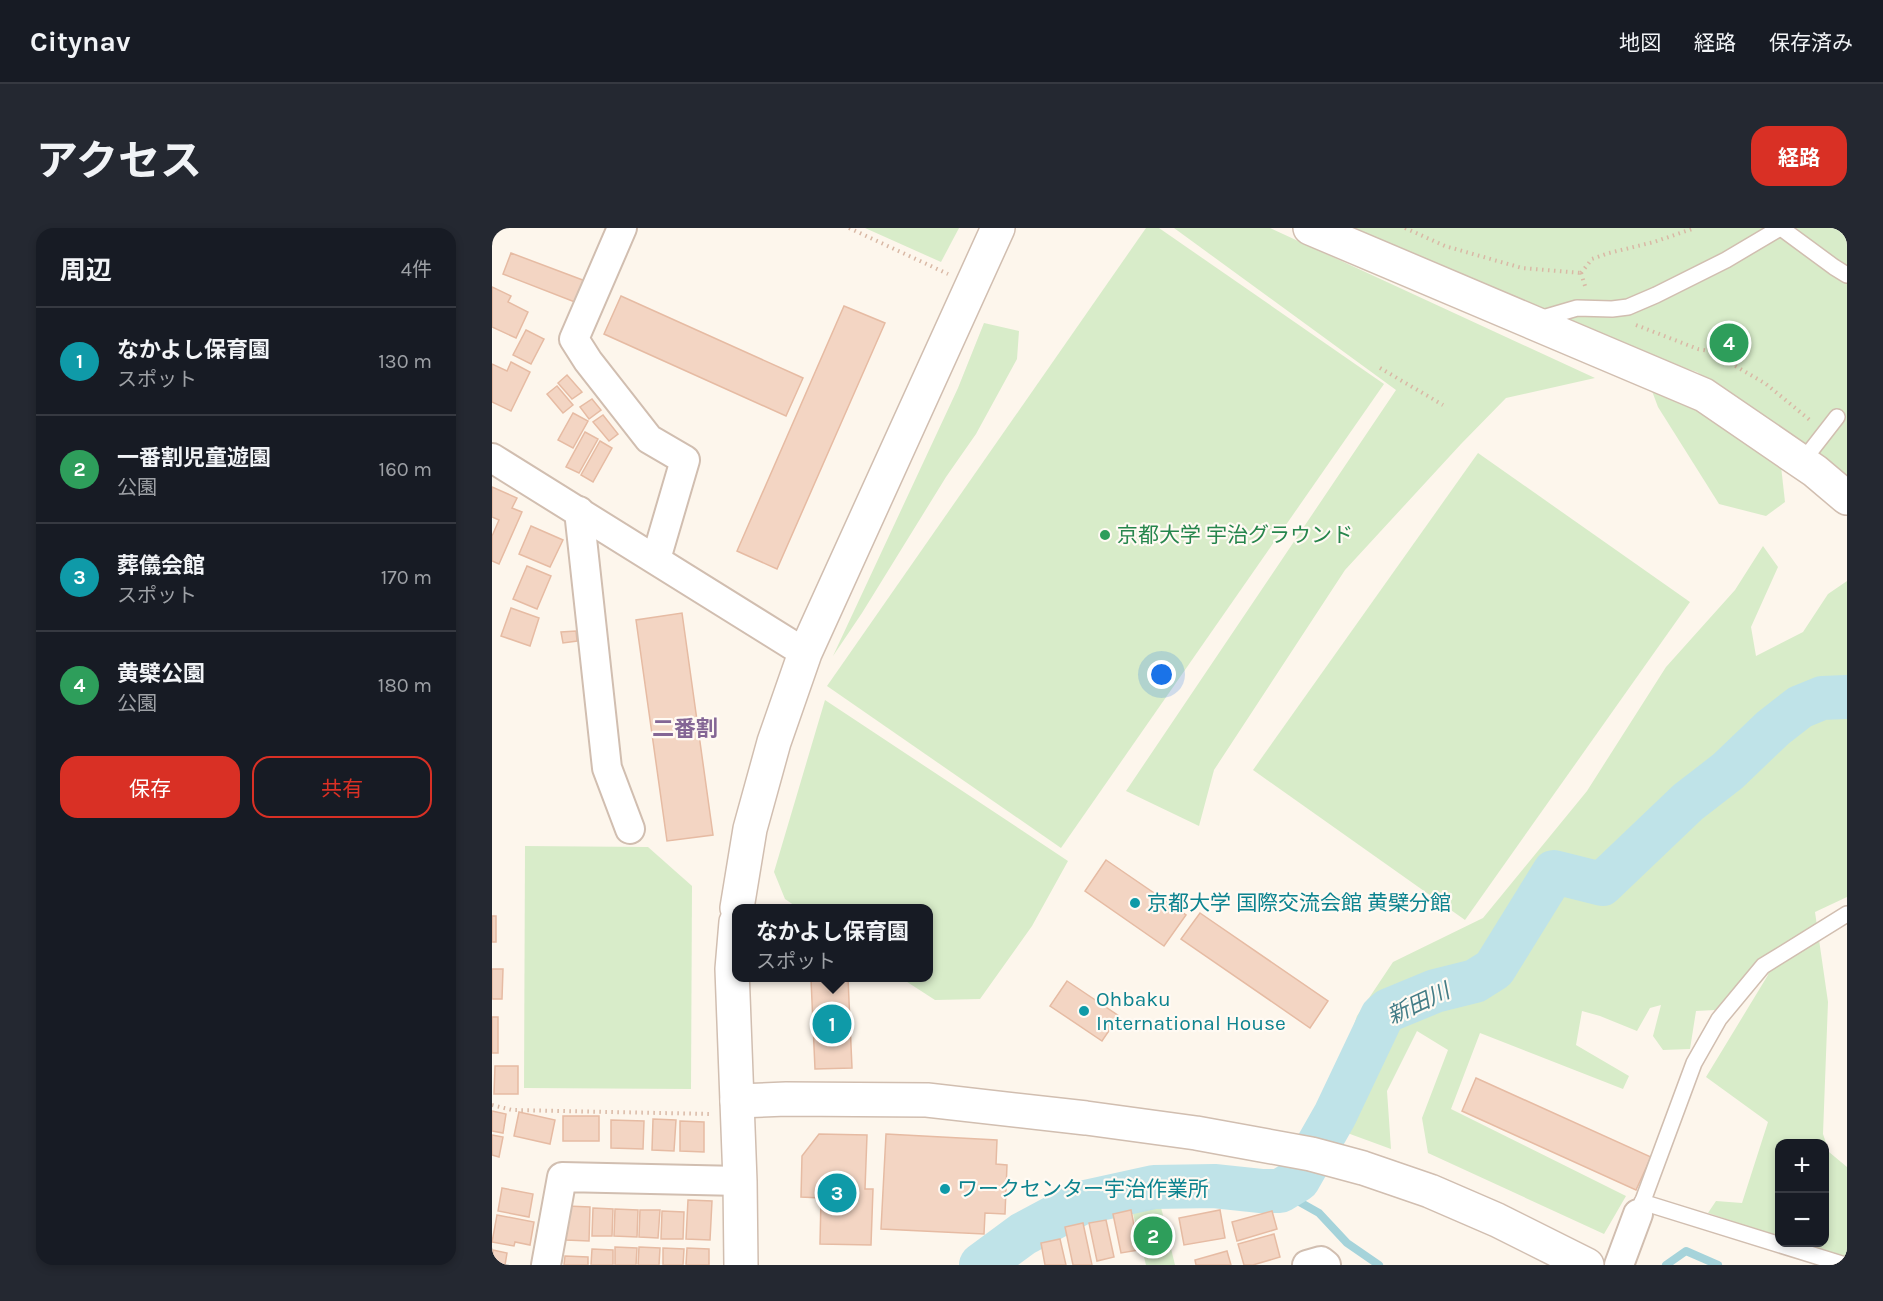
<!DOCTYPE html>
<html lang="ja">
<meta charset="utf-8">
<style>
:root{--surface:#171b24;--page:#242831;--text:#f1f3f6;--muted:#9ea1a6;--line:#363941;--accent:#d93025}
body{margin:0;font-family:Karla,"Noto Sans JP",sans-serif;background:var(--page);color:var(--text)}
.controls{position:absolute;right:18px;bottom:18px;display:grid;overflow:hidden;border-radius:12px;box-shadow:0 3px 9px #0003}
.controls button{width:54px;height:54px;display:grid;place-items:center;padding:0;border:0;border-bottom:2px solid var(--line);background:var(--surface);color:var(--text);font:30px sans-serif}
.you{position:absolute;left:670px;top:447px;width:21px;height:21px;margin:-15px;border:4px solid #fff;border-radius:50%;background:#1a73e8;box-shadow:0 0 0 9px #1a73e833}
.badge{display:grid;place-items:center;width:39px;height:39px;border-radius:50%;background:var(--accent);color:#fff;font-size:20px;font-weight:700}
.pin{position:absolute;translate:-50% -50%;border:3px solid #fff;box-shadow:0 2px 6px #0006}
.popup{position:absolute;left:240px;top:676px;width:201px;height:78px;box-sizing:border-box;display:grid;place-content:center;border-radius:12px;background:var(--surface);filter:drop-shadow(0 2px 4px #0005);font-size:20px;white-space:nowrap;color:var(--muted)}
.popup b{font-size:22px;color:var(--text)}
.popup::after{content:'';position:absolute;left:50%;top:100%;margin-left:-12px;border:12px solid transparent;border-top-color:var(--surface)}
.list{margin:0;padding:0;list-style:none}
h2{display:flex;justify-content:space-between;align-items:center;height:78px;margin:0;padding:0 24px;font-size:26px}
h2 small{font-size:20px;font-weight:400;color:var(--muted)}
.list li{display:grid;grid-template-columns:39px 1fr auto;gap:18px;align-items:center;box-sizing:border-box;height:108px;padding:0 24px;border-top:2px solid var(--line)}
.list b{display:block;font-size:22px;white-space:nowrap}
.list p{margin:0;font-size:20px;white-space:nowrap;color:var(--muted)}
.list em{font-size:20px;font-style:normal;color:var(--muted)}
.actions{display:flex;gap:12px;padding:18px 24px}
.actions a{flex:1;padding:14px 0;border:2px solid var(--accent);border-radius:18px;text-align:center;font-size:21px;color:var(--accent)}
.actions .main{background:var(--accent);color:#fff}
.map{position:relative;flex:none;width:1355px;height:1037px;overflow:hidden;border-radius:18px}
header{display:flex;align-items:center;gap:36px;box-sizing:border-box;height:84px;padding:0 30px;background:var(--surface);border-bottom:2px solid var(--line)}
header strong{font-size:28px}
nav{display:flex;gap:33px;margin-inline-start:auto;font-size:21px}
.intro{display:flex;align-items:center;justify-content:space-between;box-sizing:border-box;height:144px;padding:0 36px}
h1{margin:0;font-size:42px}
.button{padding:15px 27px;border-radius:18px;background:var(--accent);color:#fff;font-size:21px;font-weight:700}
main{display:flex;gap:36px;padding:0 36px}
aside{flex:1;background:var(--surface);border-radius:18px;box-shadow:0 3px 9px #0003}
.map>svg:first-child{display:block}
.green{fill:#d8ecc9}
.lines{fill:none;stroke-linecap:round;stroke-linejoin:round}
.stream{stroke:#a5d3da;stroke-width:8}
.river{stroke:#bfe3e8;stroke-width:44}
.building{fill:#f3d5c3;stroke:#e6bba3;stroke-width:1.5}
.service-casing{stroke:#d1beb0;stroke-width:18}
.minor-casing{stroke:#d1beb0;stroke-width:32}
.tertiary-casing{stroke:#d1beb0;stroke-width:36}
.path{stroke:#d9b8a5;stroke-width:4;stroke-dasharray:1.5 4.5;stroke-linecap:butt}
.service{stroke:#fff;stroke-width:15}
.minor{stroke:#fff;stroke-width:28}
.tertiary{stroke:#fff;stroke-width:33}
.leisure-dot{fill:#2e9e5b;stroke:#fffaf3;stroke-width:2}
.culture-dot{fill:#0f9aa8;stroke:#fffaf3;stroke-width:2}
.labels{text-anchor:middle;stroke-width:4.5;stroke-linejoin:round;paint-order:stroke}
.leisure-label{font-size:21px;fill:#27864d;stroke:#fffaf3;text-anchor:start}
.culture-label{font-size:21px;fill:#0d838f;stroke:#fffaf3;text-anchor:start}
.neighbourhood-label{font-size:22px;font-weight:bold;fill:#846695;stroke:#fffaf3}
.water-label{font-size:22px;font-style:italic;fill:#437c86;stroke:#fffaf3}
</style>
<header>
<strong>Citynav</strong>
<nav><a>地図</a><a>経路</a><a>保存済み</a></nav>
</header>
<div class="intro"><h1>アクセス</h1><a class="button">経路</a></div>
<main>
<aside>
<h2>周辺<small>4件</small></h2>
<ul class="list">
<li><span class="badge" style="background:#0f9aa8">1</span><div><b>なかよし保育園</b><p>スポット</p></div><em>130 m</em></li>
<li><span class="badge" style="background:#2e9e5b">2</span><div><b>一番割児童遊園</b><p>公園</p></div><em>160 m</em></li>
<li><span class="badge" style="background:#0f9aa8">3</span><div><b>葬儀会館</b><p>スポット</p></div><em>170 m</em></li>
<li><span class="badge" style="background:#2e9e5b">4</span><div><b>黄檗公園</b><p>公園</p></div><em>180 m</em></li>
</ul>
<div class="actions"><a class="main">保存</a><a>共有</a></div>
</aside>
<div class="map">
<svg width="1355" height="1037" viewBox="0 0 1355 1037">
<rect width="100%" height="100%" fill="#fdf6ec"/>
<g class="green">
<polygon points="373,0 467,0 449,34"/>
<polygon points="654,0 667,0 892,156 569,620 335,458"/>
<polygon points="682,0 778,0 1103,150 1014,170 969,216 853,342 722,542 707,598 634,563 904,162"/>
<polygon points="844,0 1355,0 1355,253 1330,233 1205,144 1094,108"/>
<polygon points="492,95 527,103 525,131 484,206 454,249 370,385 341,428 466,160"/>
<polygon points="1160,163 1209,175 1288,229 1293,274 1274,288 1227,276 1166,179"/>
<polygon points="986,225 1198,374 973,692 761,542"/>
<polygon points="1271,318 1286,339 1259,399 1264,428 1311,404 1336,366 1355,353 1355,669 1323,684 1336,774 1331,906 1337,924 1355,939 1355,1031 1305,1015 1332,1014 1332,916 1288,916 1287,1009 1216,985 1224,973 1250,975 1276,894 1214,849 1276,747 1280,725 1223,782 1204,783 1198,821 1171,822 1161,808 1169,777 1158,780 1145,803 1108,788 1090,783 1084,817 1137,848 1131,861 988,805 959,881 1134,968 1112,1006 936,925 930,890 956,822 925,803 895,863 899,921 828,895 865,788 901,734 991,690 1095,563 1174,439 1243,362"/>
<polygon points="333,472 576,633 540,698 488,771 443,772 409,750 436,750 436,680 306,680 293,671 282,644"/>
<polygon points="33,618 156,619 200,658 199,861 32,860"/>
<polygon points="656,975 668,975 683,1037 654,1037 639,978"/>
</g>
<g class="lines">
<g class="stream">
<polyline points="788,963 827,985 855,1015 887,1037"/>
<polyline points="1174,1037 1194,1023 1226,1037"/>
</g>
<polyline class="river" points="489,1037 531,1006 589,975 662,959 722,958 769,963 788,963 806,952 843,887 890,788 897,782 943,763 983,753 1002,741 1062,644 1110,656 1196,574 1236,543 1281,500 1308,479 1330,470 1355,469"/>
</g>
<g class="building">
<polygon points="19,25 96,54 88,76 11,46"/>
<polygon points="0,59 19,68 16,74 36,84 24,110 0,99"/>
<polygon points="129,68 311,150 294,188 112,106"/>
<polygon points="352,78 393,95 285,341 245,323"/>
<polygon points="34,102 52,111 39,136 21,127"/>
<polygon points="19,134 38,144 19,183 0,174 0,136 15,143"/>
<polygon points="75,147 90,164 80,171 66,155"/>
<polygon points="65,158 81,177 71,185 55,166"/>
<polygon points="100,171 109,182 97,191 88,179"/>
<polygon points="81,185 96,193 81,220 66,212"/>
<polygon points="111,187 126,206 117,213 101,194"/>
<polygon points="93,204 106,211 87,245 74,239"/>
<polygon points="108,213 120,220 101,254 89,247"/>
<polygon points="0,259 25,270 20,280 30,284 7,336 0,333 0,308 7,292 0,289"/>
<polygon points="39,298 71,312 58,339 27,326"/>
<polygon points="35,338 59,348 45,381 21,371"/>
<polygon points="19,380 47,390 38,418 9,408"/>
<polygon points="190,385 221,607 175,613 144,392"/>
<polygon points="84,403 85,413 71,415 69,404"/>
<polygon points="614,632 694,687 672,718 593,663"/>
<polygon points="708,685 836,773 818,800 689,711"/>
<rect x="0" y="688" width="4" height="26"/>
<polygon points="0,741 11,741 10,771 0,771"/>
<polygon points="356,750 360,840 323,841 319,751"/>
<polygon points="575,753 627,788 610,813 558,778"/>
<rect x="0" y="789" width="6" height="36"/>
<polygon points="3,838 26,838 26,866 2,866"/>
<polygon points="984,850 1159,929 1144,962 970,883"/>
<polygon points="0,883 14,886 11,905 0,903"/>
<polygon points="27,884 63,892 58,916 22,908"/>
<rect x="71" y="888" width="36" height="25"/>
<polygon points="161,891 184,892 182,923 160,922"/>
<polygon points="119,892 152,893 151,921 119,920"/>
<polygon points="188,893 212,894 212,924 188,923"/>
<polygon points="327,906 375,907 373,961 381,961 379,1017 328,1016 329,970 309,969 310,928"/>
<polygon points="394,906 505,912 504,936 515,937 513,986 493,985 492,1006 389,1001"/>
<polygon points="0,907 11,909 7,929 0,927"/>
<polygon points="10,960 41,966 37,989 6,983"/>
<polygon points="196,972 220,973 218,1012 194,1011"/>
<polygon points="75,978 98,979 97,1013 74,1012"/>
<polygon points="101,980 121,981 120,1008 100,1008"/>
<polygon points="123,981 146,982 145,1009 122,1008"/>
<polygon points="148,982 168,982 166,1010 147,1009"/>
<polygon points="639,982 647,1022 629,1025 621,986"/>
<polygon points="728,982 733,1010 692,1017 687,990"/>
<polygon points="170,983 192,984 191,1011 169,1011"/>
<polygon points="780,983 785,1001 745,1013 740,994"/>
<polygon points="5,987 42,994 38,1017 23,1014 22,1018 0,1014"/>
<polygon points="614,992 622,1029 605,1033 597,995"/>
<polygon points="591,995 600,1037 581,1037 573,999"/>
<polygon points="782,1006 788,1029 761,1037 752,1037 746,1016"/>
<polygon points="568,1011 574,1037 553,1037 549,1015"/>
<polygon points="123,1019 145,1020 144,1037 123,1037"/>
<polygon points="147,1019 168,1020 167,1037 146,1037"/>
<polygon points="171,1020 192,1021 191,1037 171,1037"/>
<polygon points="195,1020 217,1021 217,1037 194,1037"/>
<polygon points="100,1021 121,1022 121,1037 99,1037"/>
<polygon points="1,1022 15,1025 13,1037 0,1037"/>
<polygon points="735,1023 739,1037 704,1037 703,1032"/>
<polygon points="73,1028 96,1029 96,1037 72,1037"/>
</g>
<g class="lines">
<defs>
<g id="service">
<polyline points="1289,0 1342,39 1355,47"/>
<polyline points="1044,92 1085,80 1120,81 1136,79 1164,67 1234,32 1288,0"/>
<polyline points="1310,234 1345,189"/>
<polyline points="1150,974 1353,1037"/>
<polyline points="1146,986 1202,835 1227,791 1271,738 1355,686"/>
</g>
<g id="minor">
<polyline points="130,0 82,111 96,133 157,211 193,232 164,331"/>
<polyline points="0,230 313,425"/>
<polyline points="87,283 115,540 138,601"/>
<polyline points="54,1037 70,949 248,953"/>
<polyline points="815,1037 829,1033 834,1037"/>
<polyline points="1127,1037 1146,986"/>
</g>
<g id="tertiary">
<polyline points="818,0 1212,167 1323,243 1355,270"/>
<polyline points="245,680 258,601 282,514 313,425 506,0"/>
<polyline points="244,694 240,741 248,953 249,1037"/>
<polyline points="245,873 294,871 435,872 594,890 704,905 819,926 871,940 938,963 1005,992 1095,1037"/>
</g>
</defs>
<use href="#service" class="service-casing"/>
<use href="#minor" class="minor-casing"/>
<use href="#tertiary" class="tertiary-casing"/>
<g class="path">
<polyline points="357,0 456,46"/>
<polyline points="913,0 953,18 1030,40 1089,45"/>
<polyline points="1089,45 1100,31 1117,25 1162,14 1203,0"/>
<polyline points="1089,45 1094,61"/>
<polyline points="1144,97 1206,121 1218,123 1274,156 1319,193"/>
<polyline points="1218,123 1230,113 1237,104"/>
<polyline points="888,140 951,177"/>
<polyline points="0,877 20,882 218,886"/>
</g>
<use href="#service" class="service"/>
<use href="#minor" class="minor"/>
<use href="#tertiary" class="tertiary"/>
</g>
<circle class="leisure-dot" cx="613" cy="307" r="6"/>
<g class="culture-dot">
<circle cx="643" cy="675" r="6"/>
<circle cx="592" cy="783" r="6"/>
<circle cx="453" cy="961" r="6"/>
</g>
<g class="labels">
<g class="leisure-label">
<text x="625" y="314">京都大学 宇治グラウンド</text>
</g>
<g class="culture-label">
<text x="655" y="682">京都大学 国際交流会館 黄檗分館</text>
<text x="604" y="778">Ohbaku<tspan x="604" dy="24">International House</tspan></text>
<text x="465" y="968">ワークセンター宇治作業所</text>
</g>
<g class="neighbourhood-label">
<text x="193" y="508">二番割</text>
</g>
<g class="water-label">
<text transform="translate(926 775) rotate(-25)" y="8">新田川</text>
</g>
</g>
</svg>
<div class="controls">
<button>+</button>
<button>−</button>
</div>
<div class="you"></div>
<div class="pin badge" style="left:340px;top:796px;background:#0f9aa8">1</div>
<div class="popup"><b>なかよし保育園</b>スポット</div>
<div class="pin badge" style="left:661px;top:1008px;background:#2e9e5b">2</div>
<div class="pin badge" style="left:345px;top:965px;background:#0f9aa8">3</div>
<div class="pin badge" style="left:1237px;top:115px;background:#2e9e5b">4</div>
</div>
</main>
